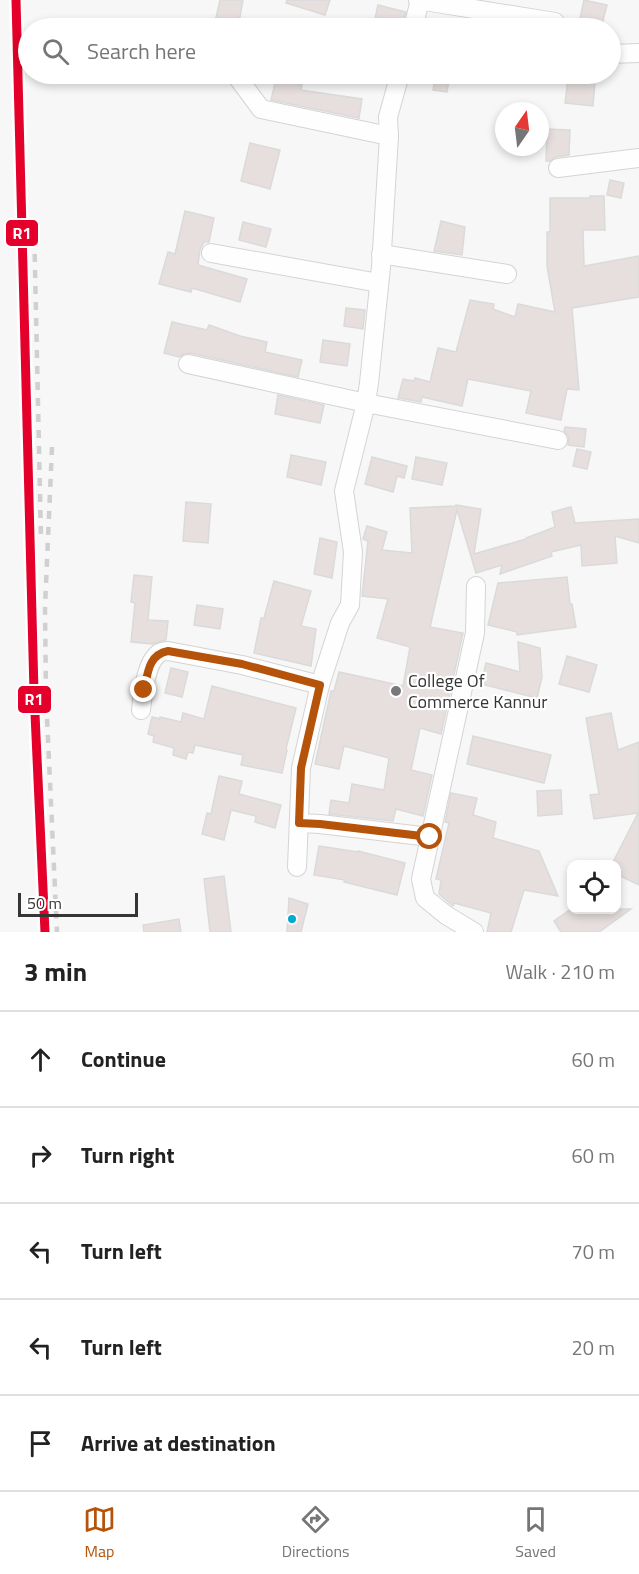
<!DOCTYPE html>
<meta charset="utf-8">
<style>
:root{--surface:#fff;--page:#f6f6f6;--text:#222;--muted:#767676;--line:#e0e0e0;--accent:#b45309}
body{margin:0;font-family:"Titillium Web",sans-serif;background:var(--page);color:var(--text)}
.controls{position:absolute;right:18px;bottom:18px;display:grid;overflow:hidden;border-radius:12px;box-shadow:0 3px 9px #0003}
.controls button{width:54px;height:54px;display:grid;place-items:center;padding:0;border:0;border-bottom:2px solid var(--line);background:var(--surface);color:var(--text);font:30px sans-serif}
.compass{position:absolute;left:495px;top:102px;width:54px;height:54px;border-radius:50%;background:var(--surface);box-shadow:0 3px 9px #0003;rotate:14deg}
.scale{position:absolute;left:18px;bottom:15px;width:120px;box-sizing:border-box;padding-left:6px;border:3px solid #353536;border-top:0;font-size:16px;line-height:21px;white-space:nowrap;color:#353536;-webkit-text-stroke:4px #fff;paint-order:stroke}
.stop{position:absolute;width:18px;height:18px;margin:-14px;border:4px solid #b45309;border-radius:50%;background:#fff}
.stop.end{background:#b45309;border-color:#fff;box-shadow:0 2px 6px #0008}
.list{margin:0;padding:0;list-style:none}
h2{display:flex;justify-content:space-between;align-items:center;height:78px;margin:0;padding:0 24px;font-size:26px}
h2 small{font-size:20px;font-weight:400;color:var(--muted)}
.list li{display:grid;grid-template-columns:39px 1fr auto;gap:18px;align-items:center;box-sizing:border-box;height:96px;padding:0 24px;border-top:2px solid var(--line)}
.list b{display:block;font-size:22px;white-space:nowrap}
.list em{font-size:20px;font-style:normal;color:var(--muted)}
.icon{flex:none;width:33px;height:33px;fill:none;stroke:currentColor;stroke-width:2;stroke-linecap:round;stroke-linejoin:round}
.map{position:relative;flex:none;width:639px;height:932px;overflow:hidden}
.search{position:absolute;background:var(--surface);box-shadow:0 3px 9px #0003;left:18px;right:18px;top:18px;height:66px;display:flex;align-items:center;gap:15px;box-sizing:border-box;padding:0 21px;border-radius:33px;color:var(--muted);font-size:22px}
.sheet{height:558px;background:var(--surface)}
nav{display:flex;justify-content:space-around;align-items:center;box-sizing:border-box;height:84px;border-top:2px solid var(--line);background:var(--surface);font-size:16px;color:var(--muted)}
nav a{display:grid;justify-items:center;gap:3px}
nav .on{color:var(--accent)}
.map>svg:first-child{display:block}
.building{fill:#e6dfdd;stroke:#dbdadb;stroke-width:1.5}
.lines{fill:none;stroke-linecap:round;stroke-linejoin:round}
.minor-casing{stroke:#d4d4d5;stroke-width:20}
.minor{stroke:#fefefe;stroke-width:18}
.rail{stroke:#d0d0d0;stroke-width:4.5;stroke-dasharray:8 8;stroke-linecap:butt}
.rail-1-casing{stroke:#fff;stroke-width:14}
.rail-1{stroke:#e4002b;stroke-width:9}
.route{stroke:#b45309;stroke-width:8}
.poi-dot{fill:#79797a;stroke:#fff;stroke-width:2}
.bus-dot{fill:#00a9ce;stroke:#fff;stroke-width:2}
.labels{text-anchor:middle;stroke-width:4.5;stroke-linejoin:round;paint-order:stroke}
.poi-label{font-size:18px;fill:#353536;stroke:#fff;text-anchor:start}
.line-badge{stroke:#fff;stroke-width:2}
.badge-label{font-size:16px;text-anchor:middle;font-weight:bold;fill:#fff}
</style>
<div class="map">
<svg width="639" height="932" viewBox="0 0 639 932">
<rect width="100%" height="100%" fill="#f7f7f8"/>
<g class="building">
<polygon points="220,0 243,0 238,27 215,22"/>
<polygon points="287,0 330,0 325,15 286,3"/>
<polygon points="584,0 607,5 601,28 578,28"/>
<polygon points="378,5 406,12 401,28 373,28"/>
<polygon points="436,74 450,74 447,92 433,90"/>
<polygon points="276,79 302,85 301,90 362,99 359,118 271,100"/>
<polygon points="568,79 595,82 593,106 565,103"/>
<polygon points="547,129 570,130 569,155 556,157 550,161 546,161"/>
<polygon points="250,143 280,150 270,189 241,181"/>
<polygon points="610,180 624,183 621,198 607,195"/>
<polygon points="590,196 604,196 605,230 583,230 584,266 639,256 639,297 572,308 579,390 567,389 561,420 526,413 531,391 468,379 462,406 422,397 421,402 398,398 403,379 414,381 415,378 430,382 438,348 456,352 470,300 494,304 493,309 515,317 518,304 555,312 547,266 547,232 550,232 550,198 590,198"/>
<polygon points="185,211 214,218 209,242 204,242 200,250 198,265 247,279 240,302 192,288 191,292 159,284 168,252 175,254"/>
<polygon points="441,221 465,227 462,255 434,251"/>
<polygon points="243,222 271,229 266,247 239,240"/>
<polygon points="346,308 365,310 363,329 344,326"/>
<polygon points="172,322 207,330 209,325 240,336 267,342 265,352 302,360 298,377 190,353 184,354 179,357 164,353"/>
<polygon points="323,340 350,344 347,366 320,362"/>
<polygon points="278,395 324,405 320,423 275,414"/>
<polygon points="565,427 586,429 584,447 568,445 569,437 564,431"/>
<polygon points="577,449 591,452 587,469 573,466"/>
<polygon points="291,455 326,462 321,485 287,477"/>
<polygon points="372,457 407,466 404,478 397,476 393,492 365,484"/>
<polygon points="416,457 447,463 442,485 412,479"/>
<polygon points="186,502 211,504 208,543 183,541"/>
<polygon points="456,505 481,509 474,554 526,539 526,538 555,527 552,512 571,507 575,523 639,519 639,543 615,536 617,563 582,566 581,545 551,552 552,556 500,574 502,565 476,573 457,510 430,627 463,633 441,734 420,728 411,770 432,775 423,816 396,809 393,821 329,814 331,800 349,803 352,784 384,790 389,758 344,746 339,769 315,764 331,691 334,691 339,672 403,686 410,647 377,638 388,599 362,596 368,541 363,539 367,526 387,532 382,550 412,553 410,508 456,506"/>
<polygon points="320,538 337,542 332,578 314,574"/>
<polygon points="134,575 152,577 148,620 168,621 166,640 153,644 131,642 135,603 131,602"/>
<polygon points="567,577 570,604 572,604 576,627 517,635 517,632 488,625 498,583"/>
<polygon points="274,581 311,591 301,626 316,629 311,666 254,653 261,618 264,618"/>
<polygon points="197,605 223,609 220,629 194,625"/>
<polygon points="518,642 540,648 542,677 537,698 481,684 486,663 520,672"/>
<polygon points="567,656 597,665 589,692 559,684"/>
<polygon points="171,668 188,672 182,697 165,693"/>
<polygon points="212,686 296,708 286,749 287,750 282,773 241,765 243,755 195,745 193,753 188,752 186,759 173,755 174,748 153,742 154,736 148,734 152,717 160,719 160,717 181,722 183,713 204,719"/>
<polygon points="611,713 618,750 639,742 639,885 616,874 616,864 612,864 638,813 594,819 590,795 599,794 586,718"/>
<polygon points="473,736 551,755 544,783 467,764"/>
<polygon points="219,776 242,781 239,794 281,805 275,828 255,822 256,816 231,810 224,840 202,834 207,813 211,814"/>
<polygon points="561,790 562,814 538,816 537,791"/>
<polygon points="451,793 477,798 473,815 496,822 493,838 539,851 558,896 524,890 511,932 487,932 491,913 454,903 453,906 439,894 441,880 436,879 449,823 445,822"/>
<polygon points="319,846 358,852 358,851 405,863 397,895 344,882 345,880 314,875"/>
<polygon points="224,876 231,932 210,932 204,879"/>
<polygon points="289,898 308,904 301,932 287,932"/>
<polygon points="571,909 631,909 599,932 561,932 554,921"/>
<polygon points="179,919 181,932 144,932 143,925"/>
</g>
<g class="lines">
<defs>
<g id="minor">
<polyline points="418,0 555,22"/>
<polyline points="413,28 420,0"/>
<polyline points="610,54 639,53"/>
<polyline points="235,74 261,109 389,136"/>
<polyline points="558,168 639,158"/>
<polyline points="211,253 379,283"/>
<polyline points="381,254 507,274"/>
<polyline points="188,364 366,403 558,440"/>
<path d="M141,710C143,695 145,663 159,653C161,652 165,651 168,651L242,665L320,685"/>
<polyline points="299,823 320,824 430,837"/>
<polyline points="297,867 301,768 320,685 340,623 350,605 353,552 344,491 366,403 369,383 381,267 389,136 388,117 400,74"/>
<polyline points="474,932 446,915 425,898 421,879 475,633 476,586"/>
</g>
</defs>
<use href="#minor" class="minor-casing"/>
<use href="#minor" class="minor"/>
<g class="rail">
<polyline points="34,222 41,538"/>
<polyline points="52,447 45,607 46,696 57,932"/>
</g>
<defs>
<polyline id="rail-1" points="16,0 34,692 45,932"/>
</defs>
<use href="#rail-1" class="rail-1-casing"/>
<use href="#rail-1" class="rail-1"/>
</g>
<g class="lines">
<path class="route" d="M144,690C148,673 148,655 168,651L242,664L320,685L301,768L299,823L320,824L430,837"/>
</g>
<circle class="poi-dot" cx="396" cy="691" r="6"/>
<circle class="bus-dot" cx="292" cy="919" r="5"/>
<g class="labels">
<g class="poi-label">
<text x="408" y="687">College Of<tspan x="408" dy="21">Commerce Kannur</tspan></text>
</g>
</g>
<g class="line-badge">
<rect x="5" y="219" width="34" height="28" rx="6" fill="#e4002b"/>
<rect x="17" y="685" width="35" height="29" rx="6" fill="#e4002b"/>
</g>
<g class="badge-label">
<text x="22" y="239">R1</text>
<text x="34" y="705">R1</text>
</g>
</svg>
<div class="controls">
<button><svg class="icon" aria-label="locate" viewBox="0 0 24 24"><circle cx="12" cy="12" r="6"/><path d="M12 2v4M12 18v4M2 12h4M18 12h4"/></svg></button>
</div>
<svg class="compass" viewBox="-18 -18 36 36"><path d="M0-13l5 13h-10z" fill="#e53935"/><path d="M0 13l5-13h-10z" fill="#767676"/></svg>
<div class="scale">50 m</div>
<div class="stop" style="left:430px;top:837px"></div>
<div class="stop end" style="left:144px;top:690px"></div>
<div class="search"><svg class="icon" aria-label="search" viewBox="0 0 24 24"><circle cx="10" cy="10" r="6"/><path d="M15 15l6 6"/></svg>Search here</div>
</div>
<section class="sheet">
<h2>3 min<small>Walk · 210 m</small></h2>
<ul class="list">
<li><svg class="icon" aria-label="ahead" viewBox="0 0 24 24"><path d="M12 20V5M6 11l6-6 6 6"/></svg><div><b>Continue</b></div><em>60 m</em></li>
<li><svg class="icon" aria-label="right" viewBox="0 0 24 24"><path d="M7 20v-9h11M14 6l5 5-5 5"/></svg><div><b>Turn right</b></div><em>60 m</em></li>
<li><svg class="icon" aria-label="left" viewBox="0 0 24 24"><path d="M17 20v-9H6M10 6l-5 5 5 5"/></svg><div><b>Turn left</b></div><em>70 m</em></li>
<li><svg class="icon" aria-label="left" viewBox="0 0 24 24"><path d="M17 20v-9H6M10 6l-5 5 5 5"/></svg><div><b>Turn left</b></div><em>20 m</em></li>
<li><svg class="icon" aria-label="arrive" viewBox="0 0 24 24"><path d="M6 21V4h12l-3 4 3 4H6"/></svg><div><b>Arrive at destination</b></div></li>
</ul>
</section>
<nav>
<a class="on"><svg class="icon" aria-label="map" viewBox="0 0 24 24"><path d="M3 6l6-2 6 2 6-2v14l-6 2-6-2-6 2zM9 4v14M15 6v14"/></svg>Map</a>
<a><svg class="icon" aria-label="directions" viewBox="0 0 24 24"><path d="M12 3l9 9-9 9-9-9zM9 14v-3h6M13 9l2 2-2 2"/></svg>Directions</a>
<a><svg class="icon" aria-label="saved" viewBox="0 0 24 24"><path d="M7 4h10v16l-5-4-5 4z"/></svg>Saved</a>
</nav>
